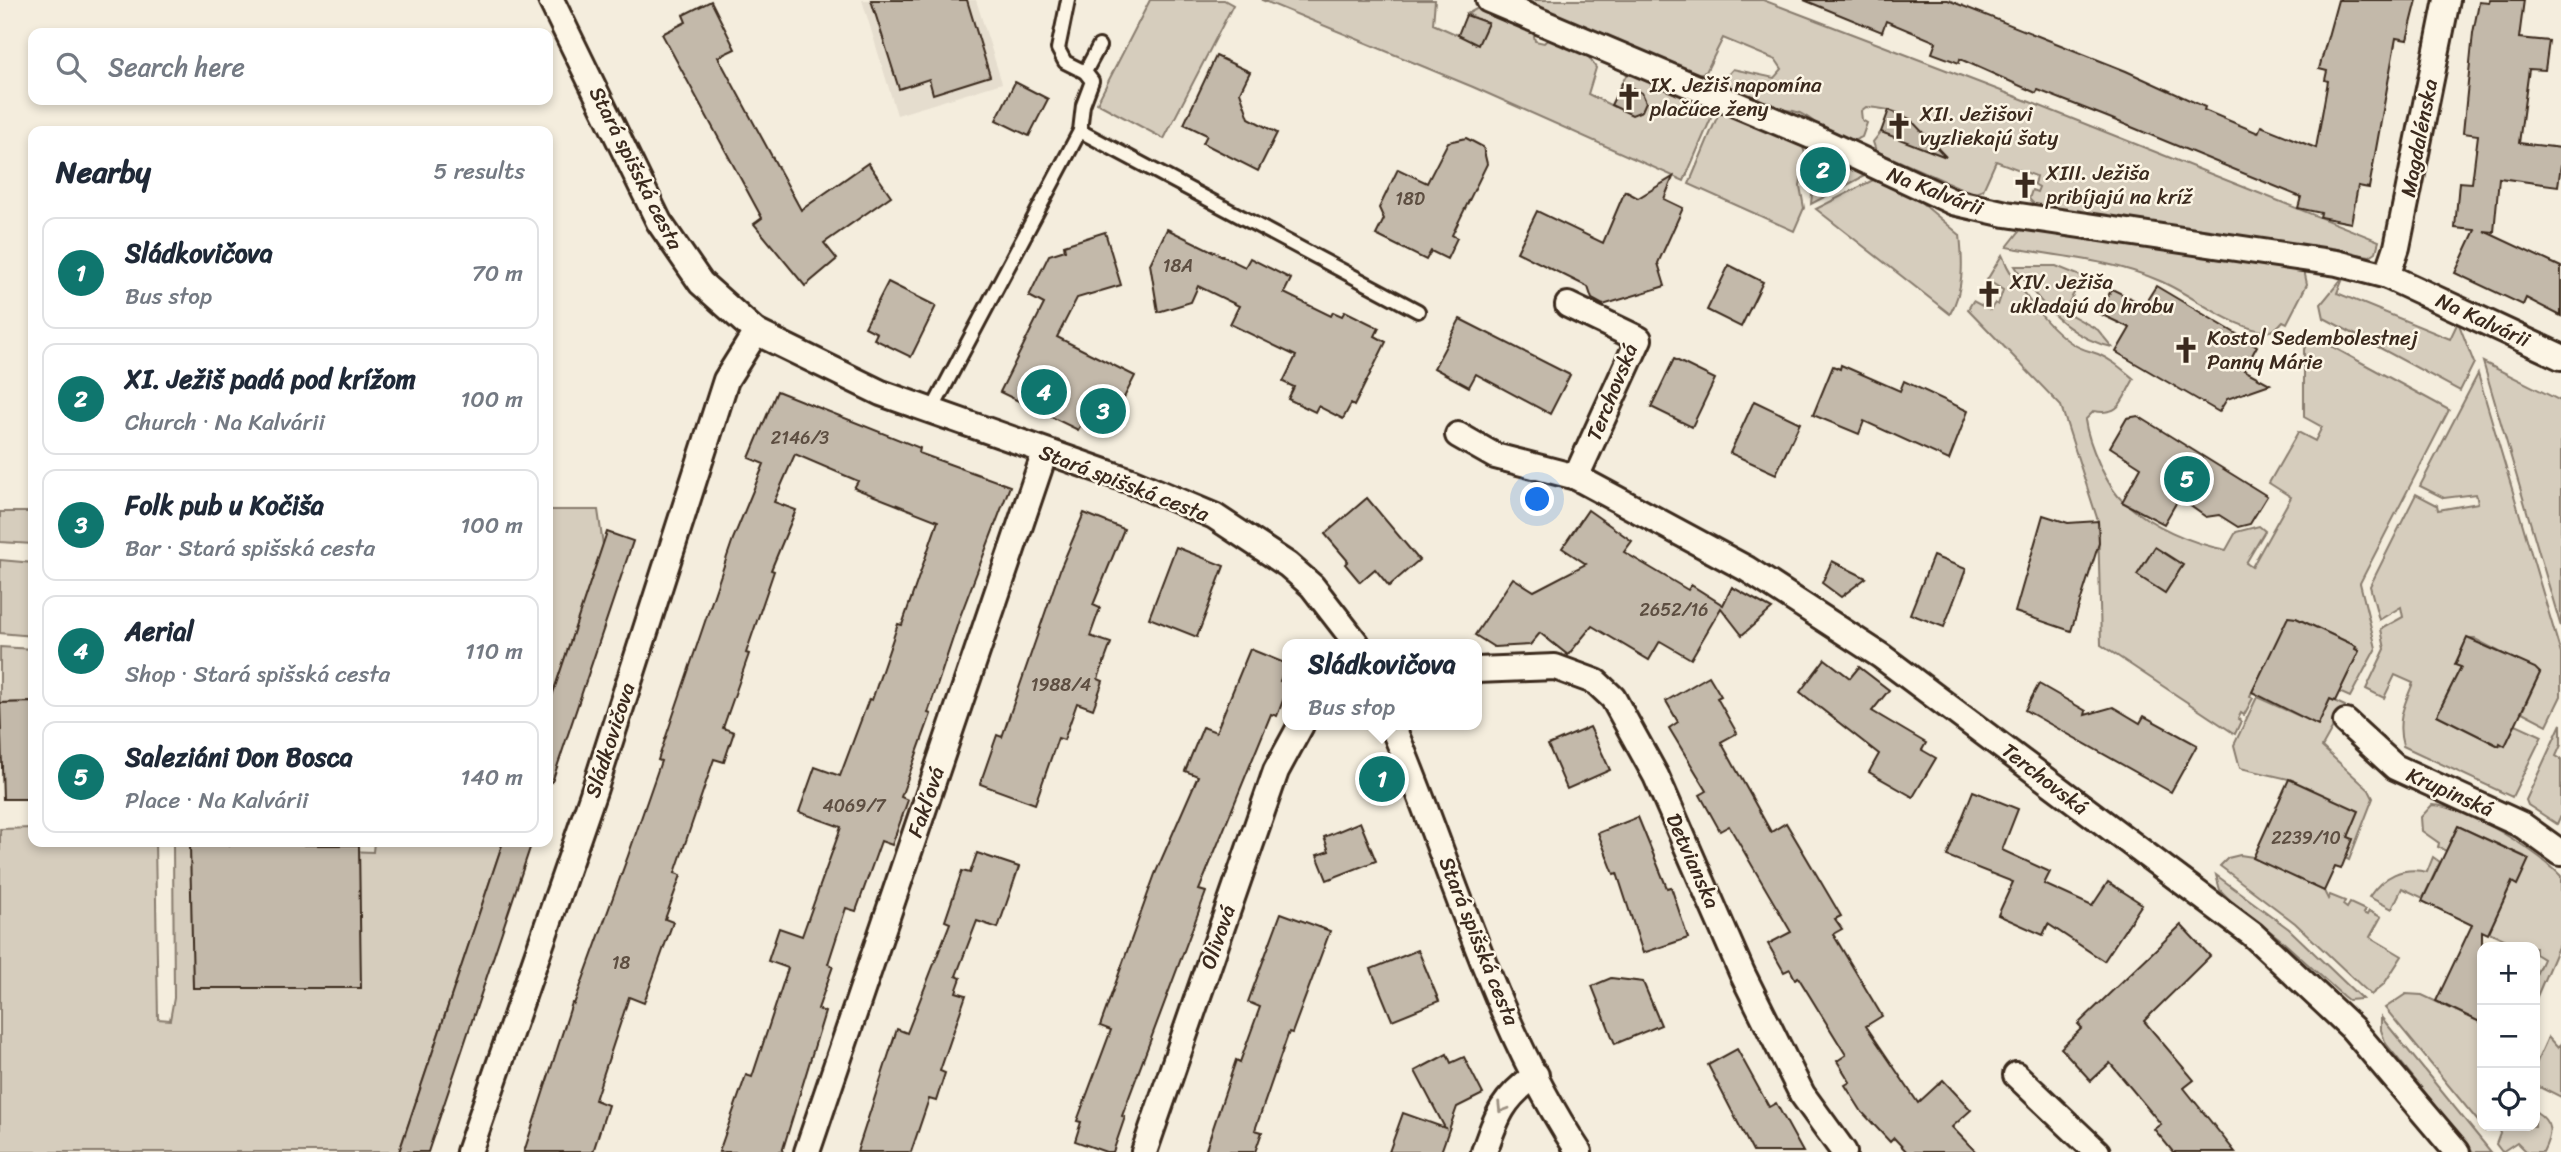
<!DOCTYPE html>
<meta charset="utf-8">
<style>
:root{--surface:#fff;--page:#f6f6f7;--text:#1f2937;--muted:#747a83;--line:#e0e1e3;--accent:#0f766e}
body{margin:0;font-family:Sriracha,sans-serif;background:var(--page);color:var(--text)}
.controls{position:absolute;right:21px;bottom:21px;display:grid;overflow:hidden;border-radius:14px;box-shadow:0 4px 10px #0003}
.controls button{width:63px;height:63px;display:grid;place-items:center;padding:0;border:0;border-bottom:2px solid var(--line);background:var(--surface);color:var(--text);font:35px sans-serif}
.you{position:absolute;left:1538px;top:500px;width:24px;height:24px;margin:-18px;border:5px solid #fff;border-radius:50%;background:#1a73e8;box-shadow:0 0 0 10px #1a73e833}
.badge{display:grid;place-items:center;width:46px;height:46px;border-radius:50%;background:var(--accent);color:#fff;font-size:23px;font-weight:700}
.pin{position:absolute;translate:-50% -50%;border:4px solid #fff;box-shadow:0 2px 7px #0006}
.popup{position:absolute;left:1282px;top:639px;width:200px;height:91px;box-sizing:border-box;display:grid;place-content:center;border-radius:14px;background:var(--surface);filter:drop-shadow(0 2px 5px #0005);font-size:23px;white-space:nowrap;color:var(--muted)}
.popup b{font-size:26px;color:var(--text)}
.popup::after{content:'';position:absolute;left:50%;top:100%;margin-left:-14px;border:14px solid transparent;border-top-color:var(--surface)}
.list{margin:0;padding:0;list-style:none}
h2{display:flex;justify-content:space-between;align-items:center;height:91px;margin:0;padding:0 28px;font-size:30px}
h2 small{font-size:23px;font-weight:400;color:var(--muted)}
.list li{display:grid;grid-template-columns:46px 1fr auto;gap:21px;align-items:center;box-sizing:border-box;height:112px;margin:0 14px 14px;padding:0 14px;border:2px solid var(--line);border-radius:14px}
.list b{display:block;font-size:26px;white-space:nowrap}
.list p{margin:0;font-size:23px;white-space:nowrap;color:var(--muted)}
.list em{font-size:23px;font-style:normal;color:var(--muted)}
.icon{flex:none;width:38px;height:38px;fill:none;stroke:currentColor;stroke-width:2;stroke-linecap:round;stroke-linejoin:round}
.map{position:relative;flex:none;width:2561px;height:1152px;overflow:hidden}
.search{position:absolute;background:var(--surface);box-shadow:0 4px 10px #0003;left:28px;top:28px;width:525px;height:77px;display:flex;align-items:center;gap:18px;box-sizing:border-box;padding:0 24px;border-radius:14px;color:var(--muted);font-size:26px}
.panel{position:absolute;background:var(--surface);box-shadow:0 4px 10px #0003;left:28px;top:126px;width:525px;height:721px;border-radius:14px}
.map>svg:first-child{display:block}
.built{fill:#e5ddce}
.green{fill:#d6cdbd;stroke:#887c6e;stroke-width:2}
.building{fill:#c3b9aa;stroke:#3b2a1e;stroke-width:2}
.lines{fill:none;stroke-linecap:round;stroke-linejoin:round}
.lane-casing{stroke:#3b2a1e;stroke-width:18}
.street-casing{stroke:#3b2a1e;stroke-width:30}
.lane{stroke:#fcf5e5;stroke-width:12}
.street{stroke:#fcf5e5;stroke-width:24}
.oneway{stroke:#9c9082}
.labels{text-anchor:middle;stroke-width:5;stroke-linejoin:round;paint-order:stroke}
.number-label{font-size:18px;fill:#5d4e41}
.poi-label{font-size:21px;fill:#3b2a1e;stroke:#fcf5e5;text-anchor:start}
.street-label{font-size:21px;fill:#3b2a1e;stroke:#fcf5e5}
</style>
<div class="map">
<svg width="2561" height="1152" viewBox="0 0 2561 1152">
<rect width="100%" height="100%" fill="#f4eddd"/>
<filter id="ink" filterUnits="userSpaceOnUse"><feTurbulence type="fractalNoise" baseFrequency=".0143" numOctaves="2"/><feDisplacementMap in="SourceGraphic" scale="14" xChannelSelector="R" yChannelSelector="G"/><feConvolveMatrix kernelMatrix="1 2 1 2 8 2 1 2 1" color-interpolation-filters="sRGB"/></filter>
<g filter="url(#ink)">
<polygon class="built" points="862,0 976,0 1002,83 897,115"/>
<g class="green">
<polygon points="1150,0 1224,0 1233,5 1164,139 1097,103"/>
<polygon points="1262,0 1435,0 1433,24 1460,36 1482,36 1483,21 1467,14 1478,8 1533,31 1535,41 1544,43 1549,38 1588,56 1596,68 1588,94 1614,107 1646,102 1642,93 1622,83 1627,74 1631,74 1715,109 1684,181 1473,87"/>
<path d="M1523,0H1763L2030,102L2379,241L2376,252L2370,256L2037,207L2029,199L2032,190L2037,192L2039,187L2034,184L2036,176L1996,161L1983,190L1976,193L1965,190L1876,151L1873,142L1881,132L1904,140L1916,130C1911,111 1882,108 1866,107L1861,111L1862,120L1867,123L1862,137C1830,155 1810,100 1779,112L1731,91L1725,85V78L1733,69L1774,78L1782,69L1776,60L1723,38L1706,72L1694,75Z"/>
<polygon points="1720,110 1803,147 1805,154 1800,186 1804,208 1794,231 1689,184"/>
<polygon points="1824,155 1868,174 1811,204 1813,184 1825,189 1829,181 1834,182 1837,177 1832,174 1835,166 1822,160"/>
<path d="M1875,179L1910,193L1960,235C1963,263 1964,289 1950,314L1816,209Z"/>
<path d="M2022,228L2304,270L2307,284L2287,323L2283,321C2277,328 2271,334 2261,331C2224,323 2194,296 2160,281C2114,260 2056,256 2007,247Z"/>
<path d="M2002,255C2014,284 2046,327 2073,344C2080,349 2090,351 2098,354C2112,360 2122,369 2134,379C2121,401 2121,416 2094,411L2085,420C2088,442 2107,488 2124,502C2152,526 2190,543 2226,550L2236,532L2259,526L2265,531L2246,563L2252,567L2291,497L2269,483L2298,432L2315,441L2322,427L2304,417V350L2309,334L2449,410L2360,583L2376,648L2350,697L2339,692L2359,651L2356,646L2296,618L2264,668L2250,696L2253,698L2244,715L2241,713L2238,719L2241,721L2235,734L2101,645L2098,521L2061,406L1968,309L1973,301L1990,310L1995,303L1998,305L2003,290L1987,280Z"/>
<path d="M2015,266H2056L2083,277L2064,311L2098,330L2112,347C2070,339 2037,301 2015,266Z"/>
<polygon points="2344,276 2337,293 2450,339 2458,322 2474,363 2460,391 2324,318 2321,304"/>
<polygon points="2483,362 2561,401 2561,627"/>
<path d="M2478,374L2561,654V696L2547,725L2522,712L2540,673L2475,639H2467L2455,664L2461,667L2437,715L2499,746L2505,745L2516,724L2542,736L2512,797L2403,746C2396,722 2404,705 2413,683L2395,675L2384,698L2366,689L2385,649L2381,629L2403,617L2401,607L2379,620L2370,586L2416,494L2437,505L2438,510L2478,503L2476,494L2444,498L2420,486Z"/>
<polygon points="548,510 598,510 603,545 548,708"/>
<polygon points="0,512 33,512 33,544 0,542"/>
<polygon points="0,560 33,563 33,636 0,633"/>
<polygon points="0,647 33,649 33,702 0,703"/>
<polygon points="2257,697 2317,724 2330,699 2345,706 2322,747 2369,790 2373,798 2349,860 2345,858 2353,839 2348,837 2358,811 2293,783 2293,780 2240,768 2234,745"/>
<polygon points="2561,724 2561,745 2556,756 2561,759 2561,815 2557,824 2528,805 2526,800"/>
<path d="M2432,805C2466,806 2537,851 2561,876V940L2535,1001V977L2543,959L2535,954V947H2521L2489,932L2512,882L2516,884L2524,856L2458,826L2446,851L2438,847L2439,843L2422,831L2421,817Z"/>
<polygon points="33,828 33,842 155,842 158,1019 170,1020 174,998 173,842 230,842 230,845 191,845 373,852 374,842 503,842 399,1152 0,1152 0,829"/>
<rect x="247" y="842" width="112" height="3"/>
<polygon points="2240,855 2253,857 2324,891 2328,899 2330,895 2345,901 2343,905 2347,908 2350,903 2365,910 2363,913 2367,915 2369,911 2381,917 2370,937 2402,956 2384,984 2371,995 2295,923 2220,866 2228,858"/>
<path d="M2433,857L2440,862L2423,898L2402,888L2392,909L2369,897C2383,876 2403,866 2427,872Z"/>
<polygon points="2216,875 2289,929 2362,999 2348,1000 2343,996 2280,939 2231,901 2220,890"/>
<polygon points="2406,994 2422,995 2482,1023 2482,1126 2494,1126 2492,1129 2486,1131 2385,1008"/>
<polygon points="2381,1017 2491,1152 2473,1152 2386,1044 2381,1030"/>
<polygon points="2548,1037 2558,1048 2561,1043 2561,1098 2535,1085 2535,1066"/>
<path d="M2535,1111C2554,1123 2552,1134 2543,1152H2527L2517,1142L2502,1152L2496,1144L2503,1126H2535Z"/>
</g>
<g class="building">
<polygon points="871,0 967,0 990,76 933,94 929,79 899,89"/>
<polygon points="1804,0 1948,0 2126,71 2205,107 2204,110 2258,133 2261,126 2316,148 2328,81 2325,80 2327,71 2319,69 2338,0 2417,0 2407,40 2396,38 2369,188 2358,186 2351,223 2320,217 2321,213 2298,208 2301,197 2107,117 2038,90 2036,93 1960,59 1959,63 1932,53 1936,42 1886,21 1882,32"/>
<polygon points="2490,0 2524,0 2519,38 2549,41 2545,70 2529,69 2519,143 2561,148 2561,165 2558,186 2499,178 2494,232 2484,231 2561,267 2561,316 2526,298 2523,305 2455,273 2475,230 2455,228 2459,182 2472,183 2478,135 2463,133 2473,33 2479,2 2489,3"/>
<polygon points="711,1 735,49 718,57 801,210 868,163 891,196 824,243 837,259 805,286 754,224 762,218 662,34 686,22 683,15"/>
<polygon points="1466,15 1488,23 1478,45 1458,35"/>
<polygon points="1216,56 1250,72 1240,92 1249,118 1277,133 1258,171 1203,143 1207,135 1184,124"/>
<polygon points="1015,82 1048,99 1029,136 996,120"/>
<polygon points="1622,83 1642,93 1646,102 1642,111 1632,115 1611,105"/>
<polygon points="1889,110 1910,119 1946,157 1881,132"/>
<polygon points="1466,138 1483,147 1487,164 1452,235 1457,238 1447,259 1431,251 1426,260 1376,235 1384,219 1379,208 1398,169 1427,183 1448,142"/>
<polygon points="1673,177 1664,199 1683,208 1658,263 1665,286 1603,305 1592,299 1588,287 1517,252 1537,211 1603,243 1625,191 1638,198"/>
<polygon points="1167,229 1245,267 1250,258 1291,279 1284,293 1331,316 1333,312 1342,316 1345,311 1379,328 1375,336 1386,342 1354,406 1351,404 1343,419 1318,406 1315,412 1288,399 1294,387 1283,382 1296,356 1230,324 1239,306 1198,286 1191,302 1158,312 1150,264"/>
<polygon points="1105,232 1121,285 1077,298 1057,337 1135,376 1108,429 1085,417 1078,430 1000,392 1044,304 1029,296 1049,255 1065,250 1064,245"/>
<polygon points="1729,265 1763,282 1741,327 1707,310"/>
<polygon points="888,282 936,306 911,357 874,339 877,333 865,327"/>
<polygon points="2156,286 2257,346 2244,370 2270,384 2227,399 2219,412 2116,352 2130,328 2098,313 2112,289 2144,305"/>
<polygon points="1460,319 1570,375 1550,414 1476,374 1469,387 1434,368"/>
<polygon points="1674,359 1715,379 1692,427 1651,407"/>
<polygon points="1841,365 1900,391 1904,381 1968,411 1949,460 1864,421 1859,434 1813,415 1833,366 1840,369"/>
<polygon points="777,391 920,448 919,453 1010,486 961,614 928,713 931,714 901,797 908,800 892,845 881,841 856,911 846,908 828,964 833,966 818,1009 825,1012 782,1152 719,1152 746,1075 752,1077 788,968 768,961 779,928 802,936 841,827 799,812 815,767 840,776 869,699 872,700 898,624 902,625 938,521 854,488 858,481 795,454 774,502 796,510 771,570 774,571 746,653 749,654 723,728 734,732 724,762 714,759 675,873 681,875 665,919 673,922 644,1003 629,997 595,1100 608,1105 593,1152 524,1152 572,1003 574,1004 628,856 661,761 658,760 733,539 764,464 749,458"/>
<polygon points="1754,401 1800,423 1776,474 1730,453"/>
<polygon points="2138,416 2267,496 2250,524 2238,527 2219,515 2206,517 2179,498 2164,524 2122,502 2141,467 2110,447 2127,418"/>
<polygon points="1367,498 1419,560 1389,586 1375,569 1360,582 1345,564 1348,561 1325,534"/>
<polygon points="1588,510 1632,541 1624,552 1688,590 1691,585 1723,605 1732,587 1772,609 1742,635 1721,608 1691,659 1660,641 1649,660 1592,626 1568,655 1540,633 1530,645 1494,647 1475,635 1513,578 1534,591 1586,564 1562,548"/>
<polygon points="1084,513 1124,529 1093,605 1100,608 1090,636 1111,643 1098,679 1103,681 1093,709 1077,703 1064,740 1058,738 1035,804 980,784 997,735 1002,737 1061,567"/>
<polygon points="2043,515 2068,523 2098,521 2099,543 2071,631 2015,612"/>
<polygon points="607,532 633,541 552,782 548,781 548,708"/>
<polygon points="1176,547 1224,566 1197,637 1149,618"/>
<polygon points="2155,547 2183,565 2165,593 2137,575"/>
<polygon points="1933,556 1966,569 1944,627 1910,614"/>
<polygon points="1832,561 1866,578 1841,597 1822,583"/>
<polygon points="2288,617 2296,618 2356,646 2355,649 2359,651 2335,701 2330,699 2318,725 2252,692"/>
<polygon points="2467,638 2535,668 2540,673 2505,746 2500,743 2499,746 2437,715 2461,667 2455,665"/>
<polygon points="1250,649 1287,664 1280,681 1287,684 1287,690 1277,716 1271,714 1199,890 1206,892 1122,1116 1125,1117 1113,1152 1106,1152 1075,1141 1081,1122 1077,1121 1111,1030 1100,1026 1155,874 1198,776 1185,771 1203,727 1216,732"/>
<polygon points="1825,659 1850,678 1859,667 1889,690 1872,711 1926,743 1922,750 1936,758 1913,797 1869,772 1879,754 1800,692"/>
<polygon points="1709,676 1721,696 1717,698 1737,733 1721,742 1771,832 1786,823 1841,916 1835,919 1842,929 1833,934 1882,1016 1866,1026 1918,1103 1943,1080 1971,1110 1952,1127 1976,1152 1907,1152 1894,1138 1890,1142 1862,1112 1845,1085 1850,1082 1837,1061 1846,1055 1798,977 1795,979 1790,969 1784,972 1768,944 1791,932 1729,826 1720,831 1700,795 1707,791 1669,728 1678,722 1666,701"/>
<polygon points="2039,684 2086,711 2085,715 2113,707 2140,723 2144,716 2197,745 2171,792 2025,710"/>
<polygon points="33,702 33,799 3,799 0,703"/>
<polygon points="1590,727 1610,770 1567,789 1548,745"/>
<polygon points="2289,779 2359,811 2348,837 2353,839 2341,869 2335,867 2324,891 2253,858"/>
<polygon points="1973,791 2018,809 2002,850 2050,872 2044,884 2092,906 2108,882 2142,904 2104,961 2048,924 2043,935 1998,915 2013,882 1947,856"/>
<polygon points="1638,817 1667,888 1671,887 1688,938 1643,953 1617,873 1614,874 1598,833"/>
<polygon points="1360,822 1376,861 1327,880 1317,855 1329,851 1324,837"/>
<polygon points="2458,826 2529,859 2517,885 2512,882 2488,934 2482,931 2482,1023 2436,1001 2472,925 2422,901"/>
<polygon points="503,842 532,842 428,1152 399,1152"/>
<polygon points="190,845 359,845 361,988 193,988"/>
<polygon points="977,853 1019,867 998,928 977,921 956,976 961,978 956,992 966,995 940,1071 945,1073 936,1101 929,1099 911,1152 857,1152 897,1029 907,1033 950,923 945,921 962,871 970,873"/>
<polygon points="1281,913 1330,931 1292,1033 1289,1032 1255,1130 1262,1132 1255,1152 1205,1152 1236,1060 1240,1062 1260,1007 1248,1002"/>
<polygon points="2181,925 2210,956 2144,1021 2194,1080 2184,1088 2235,1152 2173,1152 2154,1129 2161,1124 2110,1063 2091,1081 2061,1048 2082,1028 2078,1024"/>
<polygon points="1418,950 1439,1001 1392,1020 1371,969"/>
<polygon points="1611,978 1643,982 1661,1025 1615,1044 1592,986"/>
<polygon points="1737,1049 1769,1107 1776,1103 1803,1152 1753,1152 1708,1065"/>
<polygon points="1447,1054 1451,1063 1464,1057 1483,1094 1457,1107 1441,1152 1389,1152 1403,1113 1445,1128 1415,1071"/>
</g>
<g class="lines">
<defs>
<g id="lane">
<polyline points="1068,0 1058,49 1065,62 1085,72"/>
<polyline points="1080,131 1418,311"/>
<polyline points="931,412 1080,131 1083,105 1092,81 1085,72 1099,46"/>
</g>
<g id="street">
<polyline points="551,0 659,222 701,283 756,332 881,393 1131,481 1214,516 1288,565 1312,586 1357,644"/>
<polyline points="1489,0 1816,138 1953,202 2006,214 2337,263 2387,276 2561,357"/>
<polyline points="2387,276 2397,247 2447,0"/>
<polyline points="1568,305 1639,339 1576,477"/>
<polyline points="1458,435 1495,456 1576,477 1747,569 1881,656 2252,934 2352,1028 2457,1152"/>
<polyline points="1476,670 1555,667 1596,682 1613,698 1656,776 1742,973 1802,1094 1844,1152"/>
<polyline points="2346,722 2395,767 2522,825 2561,853"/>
<path d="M1392,725C1452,866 1493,1023 1579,1152"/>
<polyline points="2016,1075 2097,1152"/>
<polyline points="469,1152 595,788 726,380 756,332"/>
<polyline points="807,1152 1045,452"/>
<polyline points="1144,1152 1276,771 1301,725"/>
<path d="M1484,1152C1497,1115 1503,1098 1536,1075"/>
</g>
</defs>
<use href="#lane" class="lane-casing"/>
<use href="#street" class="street-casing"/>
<use href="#lane" class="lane"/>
<use href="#street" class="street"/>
</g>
<defs><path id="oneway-chevron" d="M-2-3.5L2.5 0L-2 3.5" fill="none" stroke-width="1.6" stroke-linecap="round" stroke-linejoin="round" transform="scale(1.75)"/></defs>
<use class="oneway" href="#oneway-chevron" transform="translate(1502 1108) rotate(122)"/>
</g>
<defs>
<symbol id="church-bare" viewBox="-9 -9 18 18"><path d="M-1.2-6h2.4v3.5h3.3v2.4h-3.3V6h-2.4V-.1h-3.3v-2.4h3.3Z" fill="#3b2a1e" stroke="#fcf5e5" stroke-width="2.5" paint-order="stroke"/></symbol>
</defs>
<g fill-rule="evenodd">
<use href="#church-bare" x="1610" y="78" width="38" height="38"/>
<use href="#church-bare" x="1880" y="107" width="38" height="38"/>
<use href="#church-bare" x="2006" y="166" width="38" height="38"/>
<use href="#church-bare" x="1970" y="275" width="38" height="38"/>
<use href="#church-bare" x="2167" y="331" width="38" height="38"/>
</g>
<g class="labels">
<g class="number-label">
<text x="1410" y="205">18D</text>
<text x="1178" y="272">18A</text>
<text x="800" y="444">2146/3</text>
<text x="1674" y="616">2652/16</text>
<text x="1061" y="691">1988/4</text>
<text x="854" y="812">4069/7</text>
<text x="2306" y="844">2239/10</text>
<text x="621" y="969">18</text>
</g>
<g class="poi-label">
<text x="1650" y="92">IX. Ježiš napomína<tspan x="1650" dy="24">plačúce ženy</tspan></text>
<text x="1920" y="121">XII. Ježišovi<tspan x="1920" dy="24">vyzliekajú šaty</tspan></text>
<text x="2046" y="180">XIII. Ježiša<tspan x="2046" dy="24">pribíjajú na kríž</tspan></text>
<text x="2010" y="289">XIV. Ježiša<tspan x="2010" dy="24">ukladajú do hrobu</tspan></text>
<text x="2207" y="345">Kostol Sedembolestnej<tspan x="2207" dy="24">Panny Márie</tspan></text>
</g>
<g class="street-label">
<text transform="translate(2419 138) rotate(-79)" y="7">Magdalénska</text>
<text transform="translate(636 168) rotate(63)" y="7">Stará spišská cesta</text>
<text transform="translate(1935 191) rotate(21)" y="7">Na Kalvárii</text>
<text transform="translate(2483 320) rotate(25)" y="7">Na Kalvárii</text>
<text transform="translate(1612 392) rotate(-68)" y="7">Terchovská</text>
<text transform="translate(1124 483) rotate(21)" y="7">Stará spišská cesta</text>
<text transform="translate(610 740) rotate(-72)" y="7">Sládkovičova</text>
<text transform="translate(2045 779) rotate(38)" y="7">Terchovská</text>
<text transform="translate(2450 792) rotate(24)" y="7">Krupinská</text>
<text transform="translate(926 802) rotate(-71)" y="7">Fakľová</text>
<text transform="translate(1693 861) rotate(66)" y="7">Detvianska</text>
<text transform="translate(1218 937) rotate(-71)" y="7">Olivová</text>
<text transform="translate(1479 941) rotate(68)" y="7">Stará spišská cesta</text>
</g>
</g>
</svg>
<div class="controls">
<button>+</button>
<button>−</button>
<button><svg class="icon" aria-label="locate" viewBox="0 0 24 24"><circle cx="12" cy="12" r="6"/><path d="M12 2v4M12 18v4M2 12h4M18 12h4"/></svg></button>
</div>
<div class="you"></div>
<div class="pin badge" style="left:1382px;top:779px">1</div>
<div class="popup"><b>Sládkovičova</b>Bus stop</div>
<div class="pin badge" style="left:1823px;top:170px">2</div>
<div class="pin badge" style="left:1103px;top:411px">3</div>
<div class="pin badge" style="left:1044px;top:392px">4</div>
<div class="pin badge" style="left:2187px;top:479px">5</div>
<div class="search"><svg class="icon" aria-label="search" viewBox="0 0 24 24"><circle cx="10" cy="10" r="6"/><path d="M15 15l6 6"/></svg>Search here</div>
<section class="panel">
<h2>Nearby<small>5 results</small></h2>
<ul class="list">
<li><span class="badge">1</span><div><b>Sládkovičova</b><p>Bus stop</p></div><em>70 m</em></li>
<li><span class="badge">2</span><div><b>XI. Ježiš padá pod krížom</b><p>Church · Na Kalvárii</p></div><em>100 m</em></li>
<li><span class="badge">3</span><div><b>Folk pub u Kočiša</b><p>Bar · Stará spišská cesta</p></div><em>100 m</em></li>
<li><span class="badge">4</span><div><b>Aerial</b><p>Shop · Stará spišská cesta</p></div><em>110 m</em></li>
<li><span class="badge">5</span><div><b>Saleziáni Don Bosca</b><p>Place · Na Kalvárii</p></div><em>140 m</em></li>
</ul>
</section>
</div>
